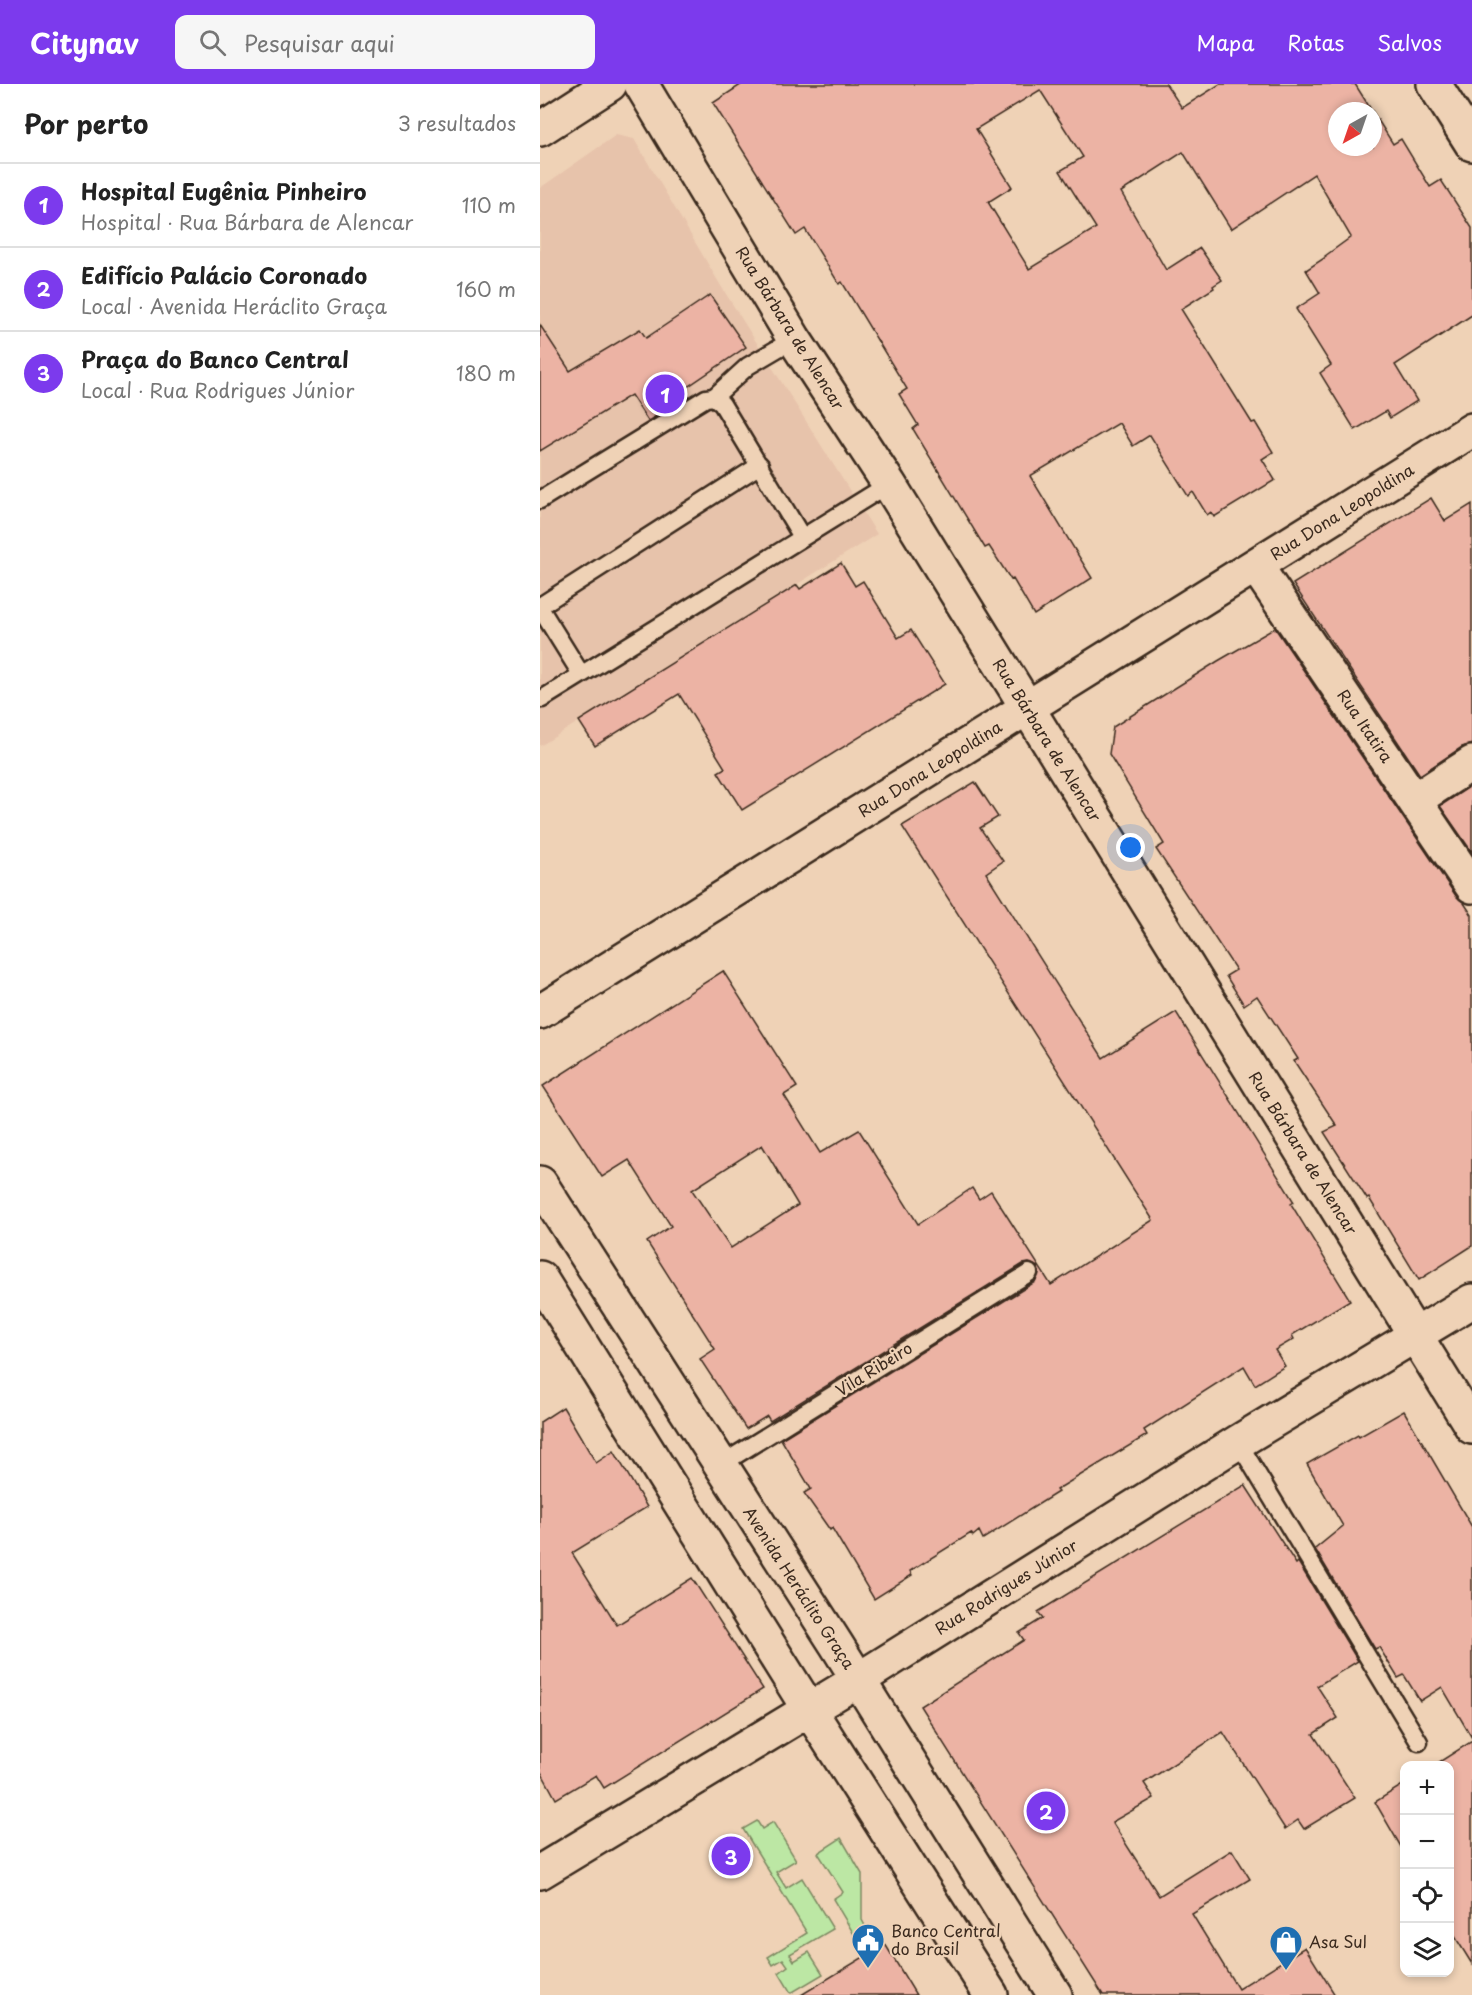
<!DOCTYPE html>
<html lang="pt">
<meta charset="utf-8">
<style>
:root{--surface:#fff;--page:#f6f6f6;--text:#222;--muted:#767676;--line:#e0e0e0;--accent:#7c3aed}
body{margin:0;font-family:"Playpen Sans",sans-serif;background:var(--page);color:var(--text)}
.controls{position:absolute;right:18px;bottom:18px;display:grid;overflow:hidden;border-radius:12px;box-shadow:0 3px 9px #0003}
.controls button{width:54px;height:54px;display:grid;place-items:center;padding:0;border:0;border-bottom:2px solid var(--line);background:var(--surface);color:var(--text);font:30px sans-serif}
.compass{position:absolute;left:788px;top:18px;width:54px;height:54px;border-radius:50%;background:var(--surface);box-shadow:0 3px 9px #0003;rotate:220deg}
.you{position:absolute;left:591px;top:764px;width:21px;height:21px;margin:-15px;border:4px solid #fff;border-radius:50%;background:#1a73e8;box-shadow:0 0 0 9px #1a73e833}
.badge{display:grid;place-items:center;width:39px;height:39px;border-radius:50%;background:var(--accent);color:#fff;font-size:20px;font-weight:700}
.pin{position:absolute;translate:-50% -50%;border:3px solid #fff;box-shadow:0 2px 6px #0006}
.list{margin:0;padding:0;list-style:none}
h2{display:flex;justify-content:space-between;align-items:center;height:78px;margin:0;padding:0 24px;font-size:26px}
h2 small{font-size:20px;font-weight:400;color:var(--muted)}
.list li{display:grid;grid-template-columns:39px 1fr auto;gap:18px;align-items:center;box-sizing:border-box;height:84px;padding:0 24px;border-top:2px solid var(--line)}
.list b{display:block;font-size:22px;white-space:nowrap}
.list p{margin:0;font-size:20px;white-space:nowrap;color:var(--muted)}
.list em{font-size:20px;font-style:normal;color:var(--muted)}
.icon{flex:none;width:33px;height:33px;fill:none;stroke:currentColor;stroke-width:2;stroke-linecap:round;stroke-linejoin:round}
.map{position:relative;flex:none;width:932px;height:1911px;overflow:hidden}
header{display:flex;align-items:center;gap:36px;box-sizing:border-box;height:84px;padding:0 30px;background:var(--accent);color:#fff}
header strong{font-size:28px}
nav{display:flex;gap:33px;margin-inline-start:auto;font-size:21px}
.search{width:420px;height:54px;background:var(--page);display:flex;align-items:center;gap:15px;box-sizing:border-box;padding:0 21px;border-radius:12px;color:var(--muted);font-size:22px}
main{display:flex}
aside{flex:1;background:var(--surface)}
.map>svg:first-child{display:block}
.built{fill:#e7c3ab}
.green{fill:#bce7a4;stroke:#7c8861;stroke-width:1.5}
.building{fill:#ecb3a4;stroke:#3b2a1e;stroke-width:1.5;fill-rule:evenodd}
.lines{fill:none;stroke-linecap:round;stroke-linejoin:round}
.service-casing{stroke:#3b2a1e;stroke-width:21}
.minor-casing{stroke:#3b2a1e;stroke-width:38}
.primary-casing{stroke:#3b2a1e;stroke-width:38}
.service{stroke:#efd2b6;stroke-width:16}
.minor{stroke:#efd2b6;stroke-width:33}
.primary{stroke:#efd2b6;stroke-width:33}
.labels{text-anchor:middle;stroke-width:4.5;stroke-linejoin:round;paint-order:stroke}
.street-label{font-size:16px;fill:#3b2a1e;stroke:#efd2b6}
.poi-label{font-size:16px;fill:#3b2a1e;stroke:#efd2b6;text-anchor:start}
</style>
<header>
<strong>Citynav</strong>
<div class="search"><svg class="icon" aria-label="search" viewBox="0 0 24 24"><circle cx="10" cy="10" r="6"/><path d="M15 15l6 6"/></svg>Pesquisar aqui</div>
<nav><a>Mapa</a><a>Rotas</a><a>Salvos</a></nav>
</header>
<main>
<aside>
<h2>Por perto<small>3 resultados</small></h2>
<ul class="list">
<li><span class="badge">1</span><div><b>Hospital Eugênia Pinheiro</b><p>Hospital · Rua Bárbara de Alencar</p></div><em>110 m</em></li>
<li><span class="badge">2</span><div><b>Edifício Palácio Coronado</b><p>Local · Avenida Heráclito Graça</p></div><em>160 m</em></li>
<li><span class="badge">3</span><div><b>Praça do Banco Central</b><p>Local · Rua Rodrigues Júnior</p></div><em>180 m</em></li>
</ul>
</aside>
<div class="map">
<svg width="932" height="1911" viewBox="0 0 932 1911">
<rect width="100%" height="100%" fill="#efd2b6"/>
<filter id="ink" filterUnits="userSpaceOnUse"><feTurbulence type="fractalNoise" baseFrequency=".0167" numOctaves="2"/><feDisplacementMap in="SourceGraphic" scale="12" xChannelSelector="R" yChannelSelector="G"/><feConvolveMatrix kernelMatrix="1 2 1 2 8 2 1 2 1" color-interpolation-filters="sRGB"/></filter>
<g filter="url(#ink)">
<polygon class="built" points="76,51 94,55 181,202 337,450 0,662 0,104"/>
<g class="green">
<polygon points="217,1737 222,1745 233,1738 256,1776 236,1788 246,1804 262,1794 293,1845 250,1870 254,1877 269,1868 283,1890 251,1909 239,1889 248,1882 243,1875 233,1881 228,1873 267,1849 203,1745"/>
<polygon points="301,1754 322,1790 322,1836 329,1849 318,1857 293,1815 303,1808 278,1769"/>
</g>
<g class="building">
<path d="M202,0H626L642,24L680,0H815L832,27H797V63H833V28L853,60L861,55L890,103L901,96L932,144V231L855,281L877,317L850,334L846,327L815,346L780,289L791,281L756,225L780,209L766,186L786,173L785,172L811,153L774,90L691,145L643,68L581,108L626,186L660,164L682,196L673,202L674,204L641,225L712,339L715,338L733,368L722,375L735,396L674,433L671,428L667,431L653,408L648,412L610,351L593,362L579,339L490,392L552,494L494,531L473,495L471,496L449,462L445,464L373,345L378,341L359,310L367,305L302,198L299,200L265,145L256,151L173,19ZM500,6L543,73L520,87L556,144L489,185L448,118L472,103L436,45Z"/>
<polygon points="170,211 206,263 140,308 145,315 108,337 91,311 0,367 0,241 30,287 100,245 106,254"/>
<polygon points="891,414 905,437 932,420 932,660 922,663 880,691 753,500"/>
<polygon points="301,479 315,502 323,497 358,554 371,546 405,600 202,726 178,688 185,684 139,610 55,662 39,637 257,501 260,505"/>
<polygon points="735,544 916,812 924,819 932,831 932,1162 879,1196 829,1114 827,1115 784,1048 797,1042 754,977 758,975 717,912 704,921 686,892 696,886 616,765 624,760 569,670 573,643 678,577"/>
<path d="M435,698L458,733L440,744L463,777L446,789L563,974L636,928L754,1118L751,1120L810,1216L752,1251L754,1255L735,1266L745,1282L715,1301L704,1282L604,1346L607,1351L516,1406L518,1408L443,1455L439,1447L433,1452L431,1449L370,1487L372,1491L334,1515L292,1444L290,1446L264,1409L271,1405L241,1355L495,1198L499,1189L498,1183L489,1179L483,1180L230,1337L227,1332L206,1345L160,1275L175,1265L107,1158L131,1142L89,1076L62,1093L3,1002L183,887L257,1003L244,1011L280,1069L319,1046L378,1140L432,1104L439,1115L451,1107L511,1201L613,1136L362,742ZM222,1061L258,1121L191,1164L152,1106Z"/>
<polygon points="932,701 932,768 900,722"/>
<polygon points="23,1323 56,1379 74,1367 107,1423 32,1469 77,1541 152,1494 223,1605 64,1704 56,1691 16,1715 0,1686 0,1338"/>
<polygon points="864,1327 932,1443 932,1654 902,1603 880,1617 864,1591 858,1594 839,1563 835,1565 775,1465 803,1442 767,1380 818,1351 819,1353"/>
<polygon points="705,1401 756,1480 758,1478 818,1577 777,1602 798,1634 773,1650 815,1714 764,1745 758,1736 745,1745 683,1648 604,1699 614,1714 572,1738 619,1812 692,1766 710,1795 652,1830 698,1905 765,1863 795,1911 563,1911 380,1622 484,1556 479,1549 503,1534 498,1528"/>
<polygon points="932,1657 932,1880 909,1843 909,1682 893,1682"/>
<polygon points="864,1700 864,1768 835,1718"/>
<polygon points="345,1860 376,1911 261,1911"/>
</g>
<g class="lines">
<defs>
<g id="service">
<polyline points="174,313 208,282 254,255"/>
<polyline points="0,416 166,314 174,313 182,320 262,453"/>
<polyline points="0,522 220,381"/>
<polyline points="0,524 41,590"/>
<polyline points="2,615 349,400"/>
<polyline points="698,1358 879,1658"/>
<polyline points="180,1381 489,1189"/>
</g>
<g id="minor">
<polyline points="101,0 254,255 349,400 932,1343"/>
<polyline points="894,0 932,60"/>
<polyline points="0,45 70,0"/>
<polyline points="716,482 932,802"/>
<polyline points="875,716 932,679"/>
<polyline points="0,928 932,346"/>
<polyline points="0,1788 318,1596 698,1358 932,1217"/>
</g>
<g id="primary">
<polyline points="0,1099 296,1560 515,1911"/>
<polyline points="0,1194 260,1611 451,1911"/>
</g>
</defs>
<use href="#service" class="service-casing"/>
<use href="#minor" class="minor-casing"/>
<use href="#primary" class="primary-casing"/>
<use href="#service" class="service"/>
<use href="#minor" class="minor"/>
<use href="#primary" class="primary"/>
</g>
</g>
<defs>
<symbol id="civic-pin" viewBox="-11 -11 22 30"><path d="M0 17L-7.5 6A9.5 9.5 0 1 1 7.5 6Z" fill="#1f6fb2" stroke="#efd2b6"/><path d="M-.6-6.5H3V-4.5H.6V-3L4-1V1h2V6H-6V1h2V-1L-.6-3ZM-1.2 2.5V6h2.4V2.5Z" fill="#fff"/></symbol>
<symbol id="shop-pin" viewBox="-11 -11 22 30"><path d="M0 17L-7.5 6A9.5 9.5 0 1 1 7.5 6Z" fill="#1f6fb2" stroke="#efd2b6"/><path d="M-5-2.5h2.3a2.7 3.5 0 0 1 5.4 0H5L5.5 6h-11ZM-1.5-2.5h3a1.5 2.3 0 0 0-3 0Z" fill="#fff"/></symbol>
</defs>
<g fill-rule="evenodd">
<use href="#civic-pin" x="309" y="1837" width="38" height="52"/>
<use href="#shop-pin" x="727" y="1839" width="38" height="52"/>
</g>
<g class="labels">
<g class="street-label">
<text transform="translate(250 244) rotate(58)" y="6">Rua Bárbara de Alencar</text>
<text transform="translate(802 428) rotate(-32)" y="6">Rua Dona Leopoldina</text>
<text transform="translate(825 642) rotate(56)" y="6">Rua Itatira</text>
<text transform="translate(507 656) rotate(58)" y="6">Rua Bárbara de Alencar</text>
<text transform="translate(390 685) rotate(-32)" y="6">Rua Dona Leopoldina</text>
<text transform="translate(763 1069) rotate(58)" y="6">Rua Bárbara de Alencar</text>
<text transform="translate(334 1285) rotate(-32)" y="6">Vila Ribeiro</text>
<text transform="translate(466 1503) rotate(-32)" y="6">Rua Rodrigues Júnior</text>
<text transform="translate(259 1504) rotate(57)" y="6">Avenida Heráclito Graça</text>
</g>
<g class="poi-label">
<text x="351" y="1853">Banco Central<tspan x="351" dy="18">do Brasil</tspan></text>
<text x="769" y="1864">Asa Sul</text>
</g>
</g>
</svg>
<div class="controls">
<button>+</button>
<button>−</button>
<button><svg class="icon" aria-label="locate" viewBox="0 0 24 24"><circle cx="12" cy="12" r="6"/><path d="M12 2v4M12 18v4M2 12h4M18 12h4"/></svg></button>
<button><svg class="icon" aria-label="layers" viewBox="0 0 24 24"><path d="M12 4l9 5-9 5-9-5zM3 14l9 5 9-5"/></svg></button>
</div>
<svg class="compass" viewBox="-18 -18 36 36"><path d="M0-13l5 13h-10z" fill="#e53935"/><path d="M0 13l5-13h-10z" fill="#767676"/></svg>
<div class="you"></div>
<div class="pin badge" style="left:125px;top:310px">1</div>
<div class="pin badge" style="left:506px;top:1727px">2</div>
<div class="pin badge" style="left:191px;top:1772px">3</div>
</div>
</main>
